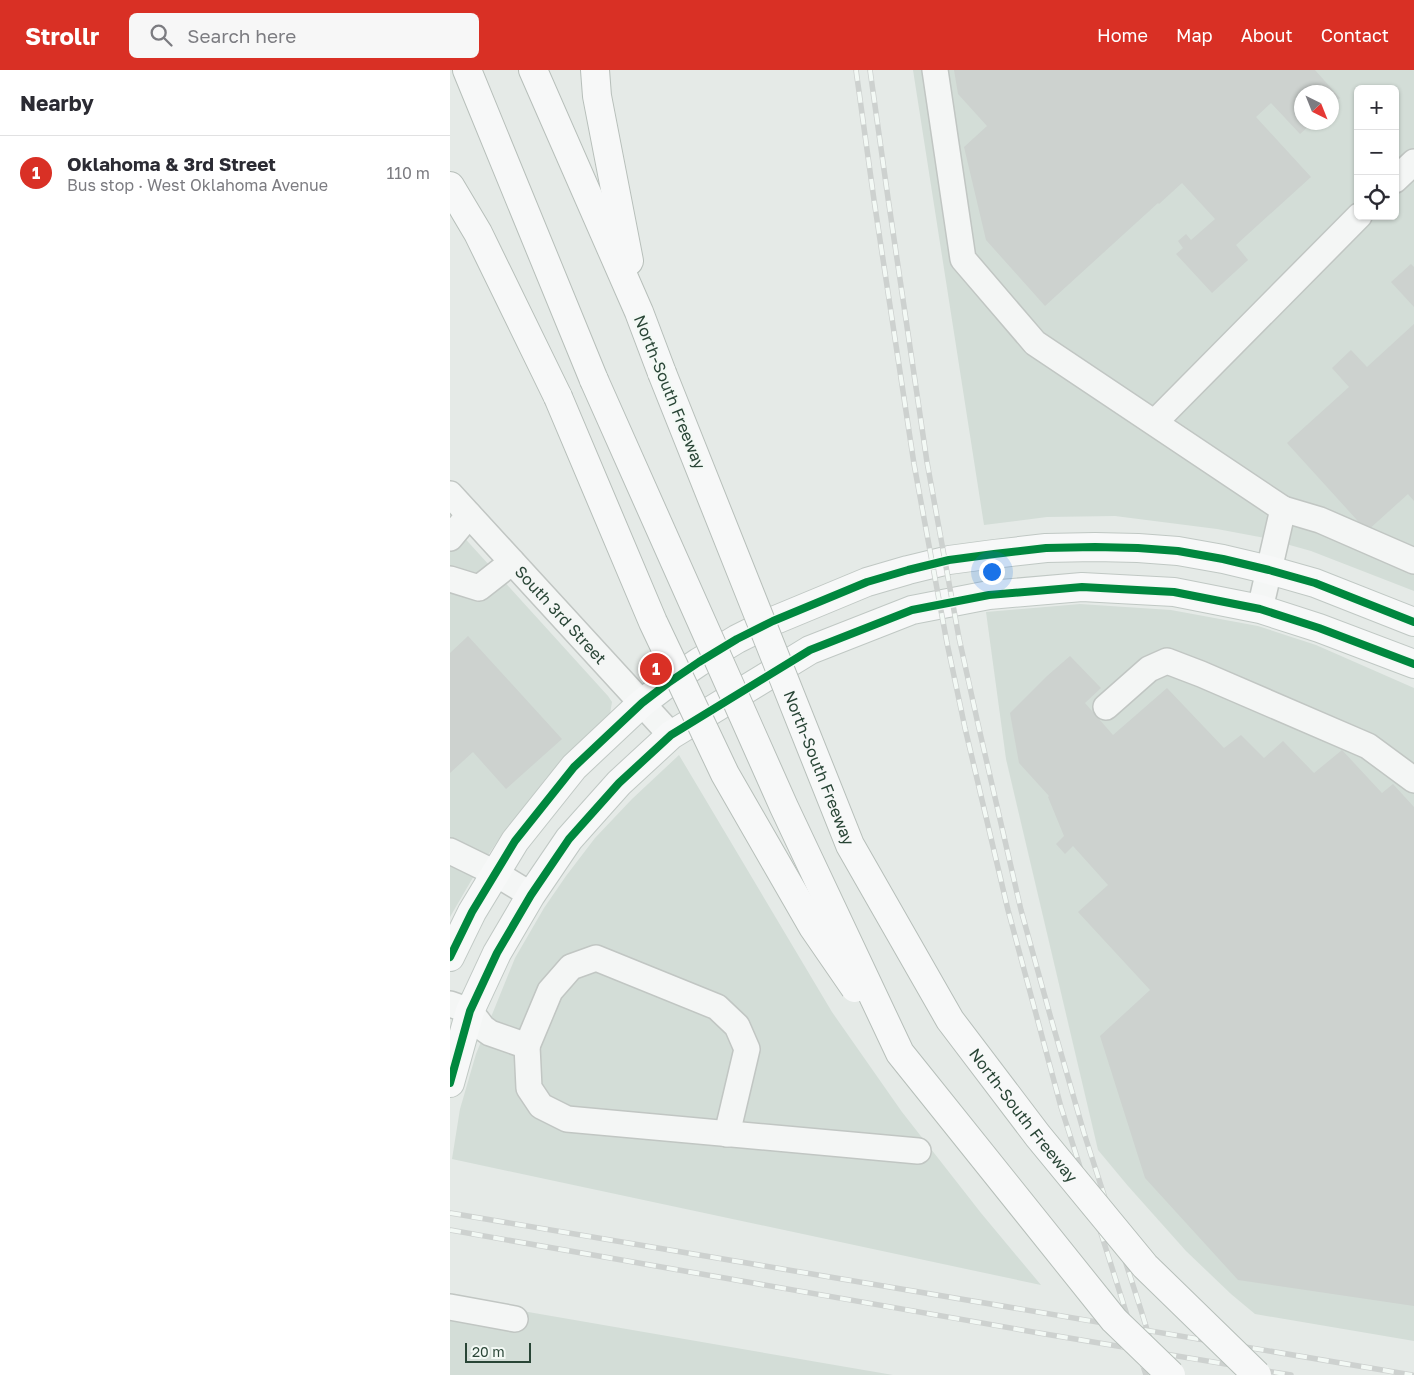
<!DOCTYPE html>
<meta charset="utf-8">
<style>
:root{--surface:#fff;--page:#f7f7f7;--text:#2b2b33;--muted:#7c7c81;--line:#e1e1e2;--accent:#d93025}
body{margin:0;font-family:"Golos Text",sans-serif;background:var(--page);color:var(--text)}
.controls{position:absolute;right:15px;top:15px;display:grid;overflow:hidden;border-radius:8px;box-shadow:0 1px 4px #0004}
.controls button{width:45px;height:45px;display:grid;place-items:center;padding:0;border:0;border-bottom:1px solid var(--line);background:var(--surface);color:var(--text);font:25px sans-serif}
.compass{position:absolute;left:844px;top:15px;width:45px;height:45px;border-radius:50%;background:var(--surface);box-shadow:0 1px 4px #0004;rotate:137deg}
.scale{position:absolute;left:15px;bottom:12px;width:66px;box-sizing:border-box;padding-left:5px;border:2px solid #294536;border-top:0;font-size:14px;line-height:18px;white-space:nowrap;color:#294536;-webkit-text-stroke:4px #f3f9f5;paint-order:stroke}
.you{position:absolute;left:541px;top:501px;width:18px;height:18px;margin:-12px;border:4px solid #fff;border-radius:50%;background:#1a73e8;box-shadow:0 0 0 8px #1a73e833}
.badge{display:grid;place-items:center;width:32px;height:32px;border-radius:50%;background:var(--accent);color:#fff;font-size:16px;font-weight:700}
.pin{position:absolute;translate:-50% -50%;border:2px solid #fff;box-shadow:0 1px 5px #0006}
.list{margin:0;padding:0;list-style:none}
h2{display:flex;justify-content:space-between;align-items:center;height:65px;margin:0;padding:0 20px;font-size:21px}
h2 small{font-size:16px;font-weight:400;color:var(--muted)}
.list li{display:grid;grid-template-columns:32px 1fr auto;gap:15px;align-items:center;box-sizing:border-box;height:75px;padding:0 20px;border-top:1px solid var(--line)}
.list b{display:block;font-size:19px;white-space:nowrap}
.list p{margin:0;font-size:16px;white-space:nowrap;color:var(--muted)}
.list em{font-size:16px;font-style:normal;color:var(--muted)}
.icon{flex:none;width:28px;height:28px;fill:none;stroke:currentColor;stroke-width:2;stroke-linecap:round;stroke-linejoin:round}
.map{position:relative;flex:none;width:964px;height:1305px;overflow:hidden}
header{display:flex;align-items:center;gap:30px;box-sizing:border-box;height:70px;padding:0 25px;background:var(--accent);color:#fff}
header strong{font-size:24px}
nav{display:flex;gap:28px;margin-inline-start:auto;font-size:18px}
.search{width:350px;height:45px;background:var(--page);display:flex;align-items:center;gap:12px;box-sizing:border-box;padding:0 18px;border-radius:8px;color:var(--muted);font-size:19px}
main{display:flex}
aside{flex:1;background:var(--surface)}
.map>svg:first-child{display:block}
.built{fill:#d3ddd7;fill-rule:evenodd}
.building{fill:#cdd2cf}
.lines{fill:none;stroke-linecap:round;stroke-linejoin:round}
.minor-casing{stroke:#c1c6c3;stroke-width:28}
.major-casing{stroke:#c0c8c4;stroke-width:30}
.highway-casing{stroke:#b7bfba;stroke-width:30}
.minor{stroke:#f4f6f5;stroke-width:25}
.major{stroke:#f7f8f8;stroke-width:28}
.highway{stroke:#f7f8f8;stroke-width:28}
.rail-casing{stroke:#cdd1cf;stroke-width:5.5}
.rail{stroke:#f3f9f5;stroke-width:4;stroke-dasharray:11;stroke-linecap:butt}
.highway-bridge-casing{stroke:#b7bfba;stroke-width:30;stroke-linecap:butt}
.highway-bridge{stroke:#f7f8f8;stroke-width:28}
.cycleway-casing{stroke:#f3f9f5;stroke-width:11}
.cycleway{stroke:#00873e;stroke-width:8}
.labels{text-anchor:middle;stroke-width:4.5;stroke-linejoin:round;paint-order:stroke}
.street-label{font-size:16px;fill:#294536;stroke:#f3f9f5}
</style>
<header>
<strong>Strollr</strong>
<div class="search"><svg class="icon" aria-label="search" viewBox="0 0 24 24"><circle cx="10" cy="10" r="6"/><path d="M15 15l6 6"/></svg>Search here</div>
<nav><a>Home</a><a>Map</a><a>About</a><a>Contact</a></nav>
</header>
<main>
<aside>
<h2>Nearby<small></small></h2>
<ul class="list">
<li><span class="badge">1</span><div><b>Oklahoma &amp; 3rd Street</b><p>Bus stop · West Oklahoma Avenue</p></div><em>110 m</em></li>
</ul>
</aside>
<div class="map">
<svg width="964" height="1305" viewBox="0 0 964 1305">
<rect width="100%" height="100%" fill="#e5eae7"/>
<g class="built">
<path d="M463,0H964V521L861,481L815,468L767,459L665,446L597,447L534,455ZM908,19H945V146H908ZM852,22H882V52H852Z"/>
<polygon points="0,452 158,626 162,632 160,644 97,707 49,769 25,804 0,847"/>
<polygon points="630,534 721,540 808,556 866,575 964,618 964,1271 805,1244 781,1224 736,1181 678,1116 648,1080 556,689 536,542"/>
<polygon points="229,685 382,942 452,1042 531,1143 591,1215 2,1089 10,1039 26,984 65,888 94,838 116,806 145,768 182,729"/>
<polygon points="0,1226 43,1236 443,1305 0,1305"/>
</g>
<g class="building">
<polygon points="504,0 865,0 890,28 882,36 882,22 852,22 852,52 863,52 850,64 821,33 806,47 861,107 786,175 798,190 762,223 726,184 733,178 728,171 736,164 741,170 765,149 732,113 709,134 708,133 595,236 536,170 514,77 537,56 508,24"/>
<polygon points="961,194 964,197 964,237 941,212"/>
<polygon points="964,254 964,431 958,424 917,461 837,373 899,317 882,298 901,280 917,297"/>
<polygon points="18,566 112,669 56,719 23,682 0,703 0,583"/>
<polygon points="620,586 651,618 635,633 663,665 717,618 774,678 791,665 814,688 833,671 864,703 892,680 932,723 943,714 964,737 964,1236 788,1210 695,1108 650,966 700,920 628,842 658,815 623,776 615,784 606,774 614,766 598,727 599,726 569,693 560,643 597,606"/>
</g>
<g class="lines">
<defs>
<g id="minor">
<polyline points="485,0 513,189 585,273 833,439 810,539"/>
<polyline points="945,110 964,92"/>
<polyline points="705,352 909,146"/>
<path id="s1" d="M0,424L221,665"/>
<polyline points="833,439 870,450 964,491"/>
<polyline points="0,468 19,445"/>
<polyline points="0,509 29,518 62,492"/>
<polyline points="656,637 699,599 717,591 751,604 918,676 964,710"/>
<polyline points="0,781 45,803 81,825"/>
<polyline points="0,934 20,941 33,958 40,963 77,976 79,1018 91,1036 117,1049 468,1081"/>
<polyline points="77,976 100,921 121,897 146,888 267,937 287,956 297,979 277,1064"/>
<polyline points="0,1237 65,1249"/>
</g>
<g id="major">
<polyline points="0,887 22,842 65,771 124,697 192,633 218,613 249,592 287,569 323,551 417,512 458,500 499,490 544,484 596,478 645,477 688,478 728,481 773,489 819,500 865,513 964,552"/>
<polyline points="0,1013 20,941 47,883 81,825 119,769 169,713 221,665 360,580 462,540 539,525 632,517 724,522 810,539 869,558 964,594"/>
</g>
<g id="highway">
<polyline points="17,0 144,310"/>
<polyline points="83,0 189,242 212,303"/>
<polyline points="145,0 147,26 179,191"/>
<polyline points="0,116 28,163 108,327"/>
</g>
</defs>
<use href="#minor" class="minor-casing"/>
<use href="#major" class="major-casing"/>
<use href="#highway" class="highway-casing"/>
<use href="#minor" class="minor"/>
<use href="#major" class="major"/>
<use href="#highway" class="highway"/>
<defs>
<g id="rail">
<polyline points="406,0 424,130 464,394 497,573 515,658 558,840 611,1037 696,1305"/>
<polyline points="420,0 438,128 477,392 509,568 528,654 571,840 600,945 634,1063 691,1240 711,1305"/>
<polyline points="0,1143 962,1305"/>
<polyline points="0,1160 589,1263 841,1305"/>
</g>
</defs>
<use href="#rail" class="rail-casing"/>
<use href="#rail" class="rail"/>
<defs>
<g id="highway-bridge">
<path id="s2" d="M212,303L400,775L500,950L588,1066L695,1196L807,1305"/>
<polyline points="144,310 334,737 450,983 664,1250 721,1305"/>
<polyline points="108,327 203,552 275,704 363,857 405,918"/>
</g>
</defs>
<use href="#highway-bridge" class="highway-bridge-casing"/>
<use href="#highway-bridge" class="highway-bridge"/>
<defs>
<g id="cycleway">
<polyline points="0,887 22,842 65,771 124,697 192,633 218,613 249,592 287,569 323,551 417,512 458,500 499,490 544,484 596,478 645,477 688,478 728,481 773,489 819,500 865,513 964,552"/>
<polyline points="0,1013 20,941 47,883 81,825 119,769 169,713 221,665 360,580 462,540 539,525 632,517 724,522 810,539 869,558 964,594"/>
</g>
</defs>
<use href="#cycleway" class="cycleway-casing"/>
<use href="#cycleway" class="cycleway"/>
</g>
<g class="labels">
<g class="street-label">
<text transform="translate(220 322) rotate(68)" y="6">North-South Freeway</text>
<text dy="6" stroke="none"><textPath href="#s1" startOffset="164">South 3rd Street</textPath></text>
<text dy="6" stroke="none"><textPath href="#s2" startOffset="425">North-South Freeway</textPath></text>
<text dy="6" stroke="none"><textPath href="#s2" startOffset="830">North-South Freeway</textPath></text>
</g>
</g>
</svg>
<div class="controls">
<button>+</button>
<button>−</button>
<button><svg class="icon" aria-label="locate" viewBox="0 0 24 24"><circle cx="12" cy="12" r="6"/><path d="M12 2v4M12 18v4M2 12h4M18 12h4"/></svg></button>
</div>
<svg class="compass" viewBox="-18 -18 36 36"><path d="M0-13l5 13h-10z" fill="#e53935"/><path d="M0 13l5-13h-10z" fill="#7c7c81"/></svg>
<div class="scale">20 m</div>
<div class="you"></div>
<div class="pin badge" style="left:206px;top:599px">1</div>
</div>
</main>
